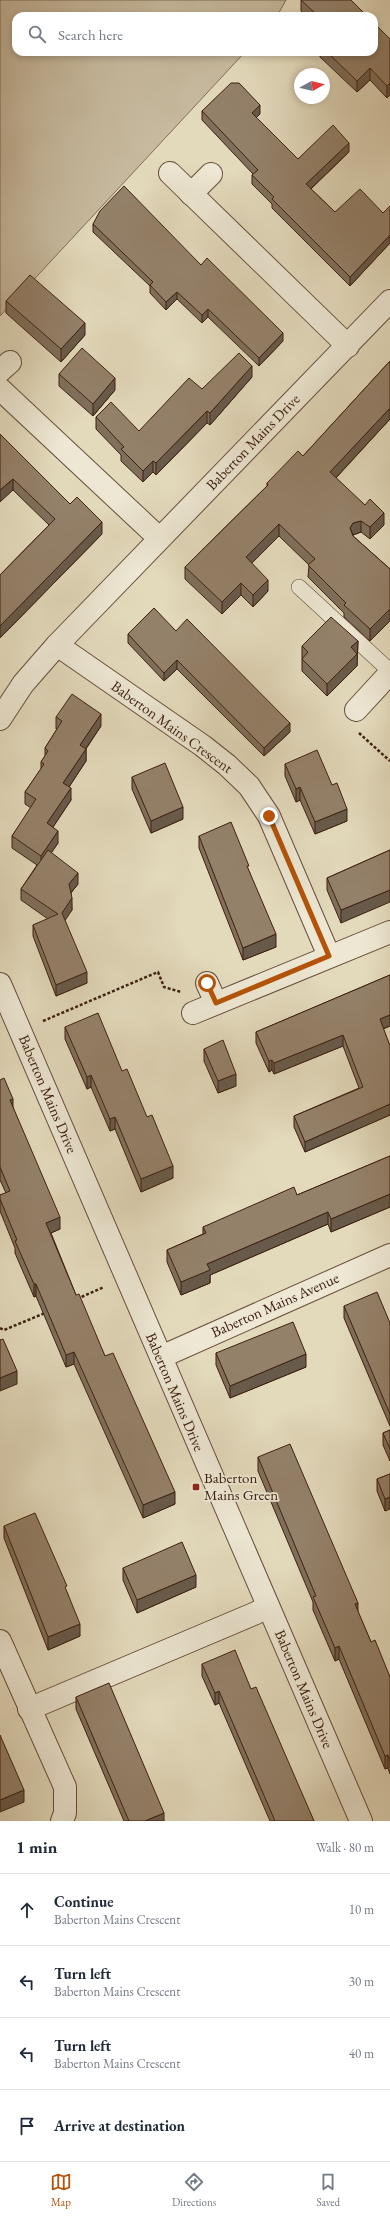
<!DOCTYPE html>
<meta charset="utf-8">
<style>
:root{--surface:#fff;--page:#f2f2f3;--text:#1f2937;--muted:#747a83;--line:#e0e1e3;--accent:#b45309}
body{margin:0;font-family:"EB Garamond",serif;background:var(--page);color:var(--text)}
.compass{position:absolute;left:294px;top:68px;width:36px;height:36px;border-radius:50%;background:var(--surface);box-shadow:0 2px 6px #0003;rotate:82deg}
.stop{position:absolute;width:12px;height:12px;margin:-9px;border:3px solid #b45309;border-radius:50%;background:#fff}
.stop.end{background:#b45309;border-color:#fff;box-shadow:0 1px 4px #0008}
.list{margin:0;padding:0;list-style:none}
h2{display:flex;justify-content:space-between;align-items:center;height:52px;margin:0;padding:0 16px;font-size:17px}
h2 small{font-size:13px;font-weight:400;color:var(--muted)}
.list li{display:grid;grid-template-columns:26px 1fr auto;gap:12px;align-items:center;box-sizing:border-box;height:72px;padding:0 16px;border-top:1px solid var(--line)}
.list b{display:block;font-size:15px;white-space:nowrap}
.list p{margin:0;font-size:13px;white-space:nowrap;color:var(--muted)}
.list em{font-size:13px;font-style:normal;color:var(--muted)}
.icon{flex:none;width:22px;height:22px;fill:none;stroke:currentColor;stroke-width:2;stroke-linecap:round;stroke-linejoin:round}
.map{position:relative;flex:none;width:390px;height:1821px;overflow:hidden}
.search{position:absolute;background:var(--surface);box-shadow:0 2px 6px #0003;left:12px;right:12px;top:12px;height:44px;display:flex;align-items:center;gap:10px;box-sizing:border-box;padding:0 14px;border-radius:12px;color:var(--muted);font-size:15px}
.sheet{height:340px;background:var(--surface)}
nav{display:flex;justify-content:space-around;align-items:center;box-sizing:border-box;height:56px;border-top:1px solid var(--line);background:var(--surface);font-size:11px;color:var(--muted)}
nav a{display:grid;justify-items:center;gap:2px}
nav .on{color:var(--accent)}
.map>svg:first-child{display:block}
.green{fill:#c7ba9f;stroke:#826d58}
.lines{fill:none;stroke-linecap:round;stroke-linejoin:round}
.lane-casing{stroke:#674e3c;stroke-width:16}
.street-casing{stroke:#674e3c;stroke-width:24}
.path{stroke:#3e2011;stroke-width:2.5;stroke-dasharray:3 2;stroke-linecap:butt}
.lane{stroke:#ede7d3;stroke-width:15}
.street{stroke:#ede7d3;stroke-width:22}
.wall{fill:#7f6f5b;stroke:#3e2011}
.shaded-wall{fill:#685a4a;stroke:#3e2011}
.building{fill:#94816a;stroke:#3e2011}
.route{stroke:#b45309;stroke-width:5}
.poi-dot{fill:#8f2418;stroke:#ede7d3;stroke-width:1.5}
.labels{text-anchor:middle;stroke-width:3.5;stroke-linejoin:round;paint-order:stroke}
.street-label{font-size:15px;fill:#3e2011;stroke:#ede7d3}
.poi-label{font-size:15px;fill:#3e2011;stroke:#ede7d3;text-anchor:start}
</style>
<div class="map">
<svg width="390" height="1821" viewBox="0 0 390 1821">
<rect width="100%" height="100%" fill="#e3dabc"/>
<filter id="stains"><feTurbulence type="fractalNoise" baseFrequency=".005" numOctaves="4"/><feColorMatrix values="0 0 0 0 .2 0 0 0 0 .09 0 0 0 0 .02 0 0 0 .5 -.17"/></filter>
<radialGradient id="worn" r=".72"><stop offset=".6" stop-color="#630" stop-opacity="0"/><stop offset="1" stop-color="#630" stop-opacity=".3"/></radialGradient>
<polygon class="green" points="0,0 286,0 277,16 16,16 16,52 245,52 0,316"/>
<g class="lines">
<defs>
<polyline id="lane" points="299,587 390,671"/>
<g id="street">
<polyline points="170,173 348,346"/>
<polyline points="191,194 211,174"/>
<polyline points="0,371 10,362"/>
<polyline points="0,389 159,538"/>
<polyline points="57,645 203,746 227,765 249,786 269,816 329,956"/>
<polyline points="356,710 390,673"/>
<polyline points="0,719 23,684 57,645 390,301"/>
<polyline points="207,983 216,1003"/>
<polyline points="0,984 361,1821"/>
<polyline points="193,1013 390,932"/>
<polyline points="161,1357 390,1255"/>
<polyline points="0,1641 65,1787 65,1813 62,1821"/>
<polyline points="29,1709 256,1613 268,1606"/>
</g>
</defs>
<use href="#lane" class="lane-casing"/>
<use href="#street" class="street-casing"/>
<g class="path">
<polyline points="359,733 390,761"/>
<polyline points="43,1021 158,972 164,987 181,992"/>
<polyline points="77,1299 104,1287"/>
<polyline points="0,1328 4,1330 45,1313"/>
</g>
<use href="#lane" class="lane"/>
<use href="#street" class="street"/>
</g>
<g class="wall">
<polygon points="301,0 351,0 367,16 306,16 301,11"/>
<polygon points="390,39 387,98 370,80 357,92 320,57 320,52 374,52"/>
<polygon points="202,111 260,114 256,117 298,159 349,152 311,189 335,212 383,213 390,206 390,243 350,286 272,208 272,204 252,184 252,175 253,174 202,120"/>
<polygon points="93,224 201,265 283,341 259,366 208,317 202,323 177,299 166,310 150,293 150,286 93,232"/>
<polygon points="6,301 85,335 61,362 6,313"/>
<polygon points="390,361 390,419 336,478 384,525 370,539 361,532 353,535 353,536 390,569 370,641 344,617 344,613 308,577 309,565 279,536 251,563 268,591 253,607 241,595 222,614 185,579 185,567 267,486 267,483 303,456"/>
<polygon points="59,374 115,390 93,416 59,386"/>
<polygon points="252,377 210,425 207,423 156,475 153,472 143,482 121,461 121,455 96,429 96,417 139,431 202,389"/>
<polygon points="0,434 70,504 102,534 0,638 0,575 49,525 13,490"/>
<polygon points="176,631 290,732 264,756 177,669 164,681 128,643 128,634"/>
<polygon points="358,641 357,666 327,696 302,671 302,646"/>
<polygon points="56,717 101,726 86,749 86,761 69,787 71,800 53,827 58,843 51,853 78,884 71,893 72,910 64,920 87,983 56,996 33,936 33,925 48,919 21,900 21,889 37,865 12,848 12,836 31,808 25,804 25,792 41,769 41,762 45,756 45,748 57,729 56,729"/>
<polygon points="285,764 332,785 347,821 315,834 300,800 296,802 285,776"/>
<polygon points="132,777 183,819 151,833 132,789"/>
<polygon points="199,836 249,871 276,947 243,960 199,848"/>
<polygon points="390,850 341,923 327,890 327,878"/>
<polygon points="390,975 390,1026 383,1029 390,1046 390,1115 305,1152 294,1127 294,1116 359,1088 343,1046 274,1074 272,1070 269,1072 256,1043 256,1032"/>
<polygon points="65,1027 122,1071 173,1178 141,1192 115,1129 110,1131 91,1087 87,1089 65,1039"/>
<polygon points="204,1049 236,1086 218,1093 204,1061"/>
<polygon points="0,1080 13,1108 60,1229 51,1233 76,1295 175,1504 143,1518 74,1364 66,1367 36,1296 34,1297 15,1253 15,1248 0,1211 0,1195 6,1193 0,1180"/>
<polygon points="390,1156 390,1207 331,1232 328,1224 210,1275 210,1283 181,1295 167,1262 167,1250 203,1234 203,1227 297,1195"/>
<polygon points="344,1306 390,1323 390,1426 344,1318"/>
<polygon points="216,1353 306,1367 230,1398 216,1365"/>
<polygon points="390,1430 390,1461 383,1445 383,1433"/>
<polygon points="258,1457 358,1612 371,1642 390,1677 390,1774 388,1768 385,1769 339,1659 335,1661 313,1610 313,1602 258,1471"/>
<polygon points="390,1474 385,1511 377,1491 377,1479"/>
<polygon points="4,1526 67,1592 80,1636 48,1650 4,1538"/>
<polygon points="123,1568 196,1587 137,1613 123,1580"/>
<polygon points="202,1664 251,1689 314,1821 270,1821 219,1703 215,1705 202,1676"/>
<polygon points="76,1697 164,1821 124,1821 76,1709"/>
</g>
<g class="shaded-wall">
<polygon points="370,68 370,80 357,92 357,81"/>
<polygon points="390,83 390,95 387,98 387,86"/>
<polygon points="260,105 260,114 252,122 252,113"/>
<polygon points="349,143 349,152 306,193 306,184"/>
<polygon points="390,235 390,243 350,286 350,277"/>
<polygon points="177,292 177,299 166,310 166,302"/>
<polygon points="208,309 208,317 202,323 202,315"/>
<polygon points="85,323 85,335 61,362 61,349"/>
<polygon points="283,333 283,341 259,366 259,358"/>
<polygon points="252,366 252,377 210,425 210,413"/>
<polygon points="115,378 115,390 93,416 93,404"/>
<polygon points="390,408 390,419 330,484 330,472"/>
<polygon points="207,411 207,423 156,475 156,463"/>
<polygon points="153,461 153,472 143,482 143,471"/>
<polygon points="13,479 13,490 0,502 0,490"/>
<polygon points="384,513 384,525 370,539 370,527"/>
<polygon points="361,521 361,532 353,535 350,528 353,523"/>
<polygon points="102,522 102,534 0,638 0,626"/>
<polygon points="279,524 279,536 246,569 246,557"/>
<polygon points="268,580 268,591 253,607 253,595"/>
<polygon points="241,583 241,595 222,614 222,602"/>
<polygon points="390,609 390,621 370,641 370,629"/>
<polygon points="358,641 357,666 327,696 327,684 351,647"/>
<polygon points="177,660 177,669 164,681 164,673"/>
<polygon points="101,714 101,726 80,757 80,745"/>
<polygon points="290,723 290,732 264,756 264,748"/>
<polygon points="86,749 86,761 63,796 63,783"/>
<polygon points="300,787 300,800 296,802 296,789"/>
<polygon points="71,788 71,800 47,836 47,823"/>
<polygon points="183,807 183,819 151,833 151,821"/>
<polygon points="347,809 347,821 315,834 315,822"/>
<polygon points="58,831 58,843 41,868 41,856"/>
<polygon points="78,873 78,884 69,895 69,884"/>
<polygon points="390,890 390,902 341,923 341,910"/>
<polygon points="72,898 72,910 62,925 62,913"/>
<polygon points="276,934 276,947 243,960 243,948"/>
<polygon points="87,972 87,983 56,996 56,985"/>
<polygon points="390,1015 390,1026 380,1030 380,1019"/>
<polygon points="343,1035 343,1046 274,1074 274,1063"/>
<polygon points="272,1060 272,1070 269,1072 269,1061"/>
<polygon points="236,1074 236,1086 218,1093 218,1081"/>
<polygon points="91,1075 91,1087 87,1089 87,1077"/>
<polygon points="13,1099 13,1111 10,1100"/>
<polygon points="390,1104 390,1115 305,1152 305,1142"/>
<polygon points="115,1117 115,1129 110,1131 110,1119"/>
<polygon points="173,1166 173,1178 141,1192 141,1179"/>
<polygon points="390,1194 390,1207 331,1232 331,1219"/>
<polygon points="328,1212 328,1224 210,1275 210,1283 181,1295 181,1282 207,1264"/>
<polygon points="60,1217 60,1229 46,1235 46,1223"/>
<polygon points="34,1284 36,1284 36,1296 34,1297"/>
<polygon points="74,1352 74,1364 66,1367 66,1355"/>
<polygon points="306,1354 306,1367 230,1398 230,1386"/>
<polygon points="17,1371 17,1384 0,1391 0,1378"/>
<polygon points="175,1492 175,1504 143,1518 143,1505"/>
<polygon points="390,1497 390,1509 385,1511 385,1499"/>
<polygon points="196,1575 196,1587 137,1613 137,1600"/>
<polygon points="358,1603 358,1616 355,1604"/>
<polygon points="80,1624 80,1636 48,1650 48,1637"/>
<polygon points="339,1646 339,1659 335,1661 335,1648"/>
<polygon points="219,1691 219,1703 215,1705 215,1693"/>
<polygon points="388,1755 388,1768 385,1769 385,1756"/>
<polygon points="24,1790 24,1802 0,1812 0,1800"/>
<polygon points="164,1813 164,1821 145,1821"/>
</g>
<g class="building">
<polygon points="301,0 351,0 367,16 318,16"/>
<polygon points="374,23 390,39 390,83 387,86 370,68 357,81 327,52 374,52"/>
<polygon points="231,83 239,83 260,105 252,113 298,159 333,125 349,143 306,184 335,212 360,189 383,213 390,206 390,235 350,277 272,199 274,197 252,175 258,170 202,111"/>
<polygon points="124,186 201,265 207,258 283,333 259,358 208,309 202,315 177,292 166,302 150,285 153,282 93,224 100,211"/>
<polygon points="30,275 85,323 61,349 6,301"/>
<polygon points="82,348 115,378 93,404 59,374"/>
<polygon points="239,353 252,366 210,413 207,411 156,463 153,461 143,471 121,449 124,447 96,417 111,402 139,431 189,378 202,389"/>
<polygon points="390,361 390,408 330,472 365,505 370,499 384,513 370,527 361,521 353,523 350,528 353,536 390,569 390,609 370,629 344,605 346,603 308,565 315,559 279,524 246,557 268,580 253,595 241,583 222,602 185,567 268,485 267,483 298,451 303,456"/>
<polygon points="0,434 70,504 77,497 102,522 0,626 0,575 55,519 13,479 0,490"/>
<polygon points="154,608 176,631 187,619 290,723 264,748 177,660 164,673 128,634"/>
<polygon points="331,617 358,641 351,647 357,654 327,684 302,659 308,652 302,646"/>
<polygon points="72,694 101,714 80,745 86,749 63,783 71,788 47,823 58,831 41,856 12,836 36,799 25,792 44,764 41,762 48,751 45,748 62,721 56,717"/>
<polygon points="317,750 332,785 337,783 347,809 315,822 300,787 296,789 285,764"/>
<polygon points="165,763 183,807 151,821 132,777"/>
<polygon points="231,822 249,866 247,866 276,934 243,948 199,836"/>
<polygon points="48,850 78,873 69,884 72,898 62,913 87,972 56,985 33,925 58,914 21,889"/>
<polygon points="390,850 390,890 341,910 327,878"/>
<polygon points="390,975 390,1015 380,1019 390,1046 390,1104 305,1142 294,1116 363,1087 343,1035 274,1063 272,1060 269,1061 256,1032"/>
<polygon points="98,1013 122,1071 127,1069 147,1117 152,1115 173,1166 141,1179 115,1117 110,1119 91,1075 87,1077 65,1027"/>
<polygon points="223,1040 236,1074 218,1081 204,1049"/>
<polygon points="4,1078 13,1099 10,1100 60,1217 46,1223 76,1295 79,1294 105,1356 113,1353 175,1492 143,1505 74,1352 66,1355 36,1284 34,1284 15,1241 17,1240 0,1199 0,1195 10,1191 0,1167 0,1080"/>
<polygon points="390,1156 390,1194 331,1219 328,1212 207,1264 210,1270 181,1282 167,1250 206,1233 203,1227 294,1187 297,1195"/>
<polygon points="377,1292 390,1323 390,1414 344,1306"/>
<polygon points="293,1322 306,1354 230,1386 216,1353"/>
<polygon points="3,1339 17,1371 0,1378 0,1340"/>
<polygon points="390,1430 390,1449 383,1433"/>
<polygon points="290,1444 358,1603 355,1604 371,1642 375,1640 390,1677 390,1761 388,1755 385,1756 339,1646 335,1648 313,1597 316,1596 258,1457"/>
<polygon points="390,1474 390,1497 385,1499 377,1479"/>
<polygon points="35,1513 67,1586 65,1587 80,1624 48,1637 4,1526"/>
<polygon points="182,1542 196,1575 137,1600 123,1568"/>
<polygon points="235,1650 251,1689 256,1687 314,1821 275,1821 219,1691 215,1693 202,1664"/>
<polygon points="109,1683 164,1813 145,1821 129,1821 76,1697"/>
<polygon points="0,1735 24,1790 0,1800"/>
</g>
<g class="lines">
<polyline class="route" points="207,983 216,1003 329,956 269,816"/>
</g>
<rect class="poi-dot" x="192" y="1483" width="8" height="8" rx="2"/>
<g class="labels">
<g class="street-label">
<text transform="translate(253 442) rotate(-46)" y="5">Baberton Mains Drive</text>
<text transform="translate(172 727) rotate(36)" y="5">Baberton Mains Crescent</text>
<text transform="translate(48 1094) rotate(67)" y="5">Baberton Mains Drive</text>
<text transform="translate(275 1305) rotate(-24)" y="5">Baberton Mains Avenue</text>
<text transform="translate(175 1392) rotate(67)" y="5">Baberton Mains Drive</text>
<text transform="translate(304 1689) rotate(67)" y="5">Baberton Mains Drive</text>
</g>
<g class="poi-label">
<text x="204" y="1483">Baberton<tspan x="204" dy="17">Mains Green</tspan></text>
</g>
</g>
<rect width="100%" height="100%" filter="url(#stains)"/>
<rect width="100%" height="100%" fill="url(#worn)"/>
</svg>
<svg class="compass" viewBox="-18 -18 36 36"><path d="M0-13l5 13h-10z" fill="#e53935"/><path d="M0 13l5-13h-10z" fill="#747a83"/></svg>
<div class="stop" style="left:207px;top:983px"></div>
<div class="stop end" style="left:269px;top:816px"></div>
<div class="search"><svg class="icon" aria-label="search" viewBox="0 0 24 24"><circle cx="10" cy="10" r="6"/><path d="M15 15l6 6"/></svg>Search here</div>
</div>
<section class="sheet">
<h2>1 min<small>Walk · 80 m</small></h2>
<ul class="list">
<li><svg class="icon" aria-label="ahead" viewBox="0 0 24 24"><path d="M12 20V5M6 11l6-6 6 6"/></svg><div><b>Continue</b><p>Baberton Mains Crescent</p></div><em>10 m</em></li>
<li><svg class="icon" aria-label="left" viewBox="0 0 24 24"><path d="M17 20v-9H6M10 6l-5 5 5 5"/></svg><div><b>Turn left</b><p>Baberton Mains Crescent</p></div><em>30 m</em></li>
<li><svg class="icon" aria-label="left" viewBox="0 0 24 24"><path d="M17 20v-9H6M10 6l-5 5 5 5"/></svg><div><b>Turn left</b><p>Baberton Mains Crescent</p></div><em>40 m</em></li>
<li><svg class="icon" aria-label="arrive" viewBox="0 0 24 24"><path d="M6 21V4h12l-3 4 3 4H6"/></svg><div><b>Arrive at destination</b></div></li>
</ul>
</section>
<nav>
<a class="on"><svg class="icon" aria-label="map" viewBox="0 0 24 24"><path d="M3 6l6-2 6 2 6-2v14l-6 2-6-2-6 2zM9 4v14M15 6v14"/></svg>Map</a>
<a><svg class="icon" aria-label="directions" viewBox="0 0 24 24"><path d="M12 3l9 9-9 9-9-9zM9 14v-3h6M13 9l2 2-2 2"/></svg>Directions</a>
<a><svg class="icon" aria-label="saved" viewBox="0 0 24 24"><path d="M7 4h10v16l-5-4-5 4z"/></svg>Saved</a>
</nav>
